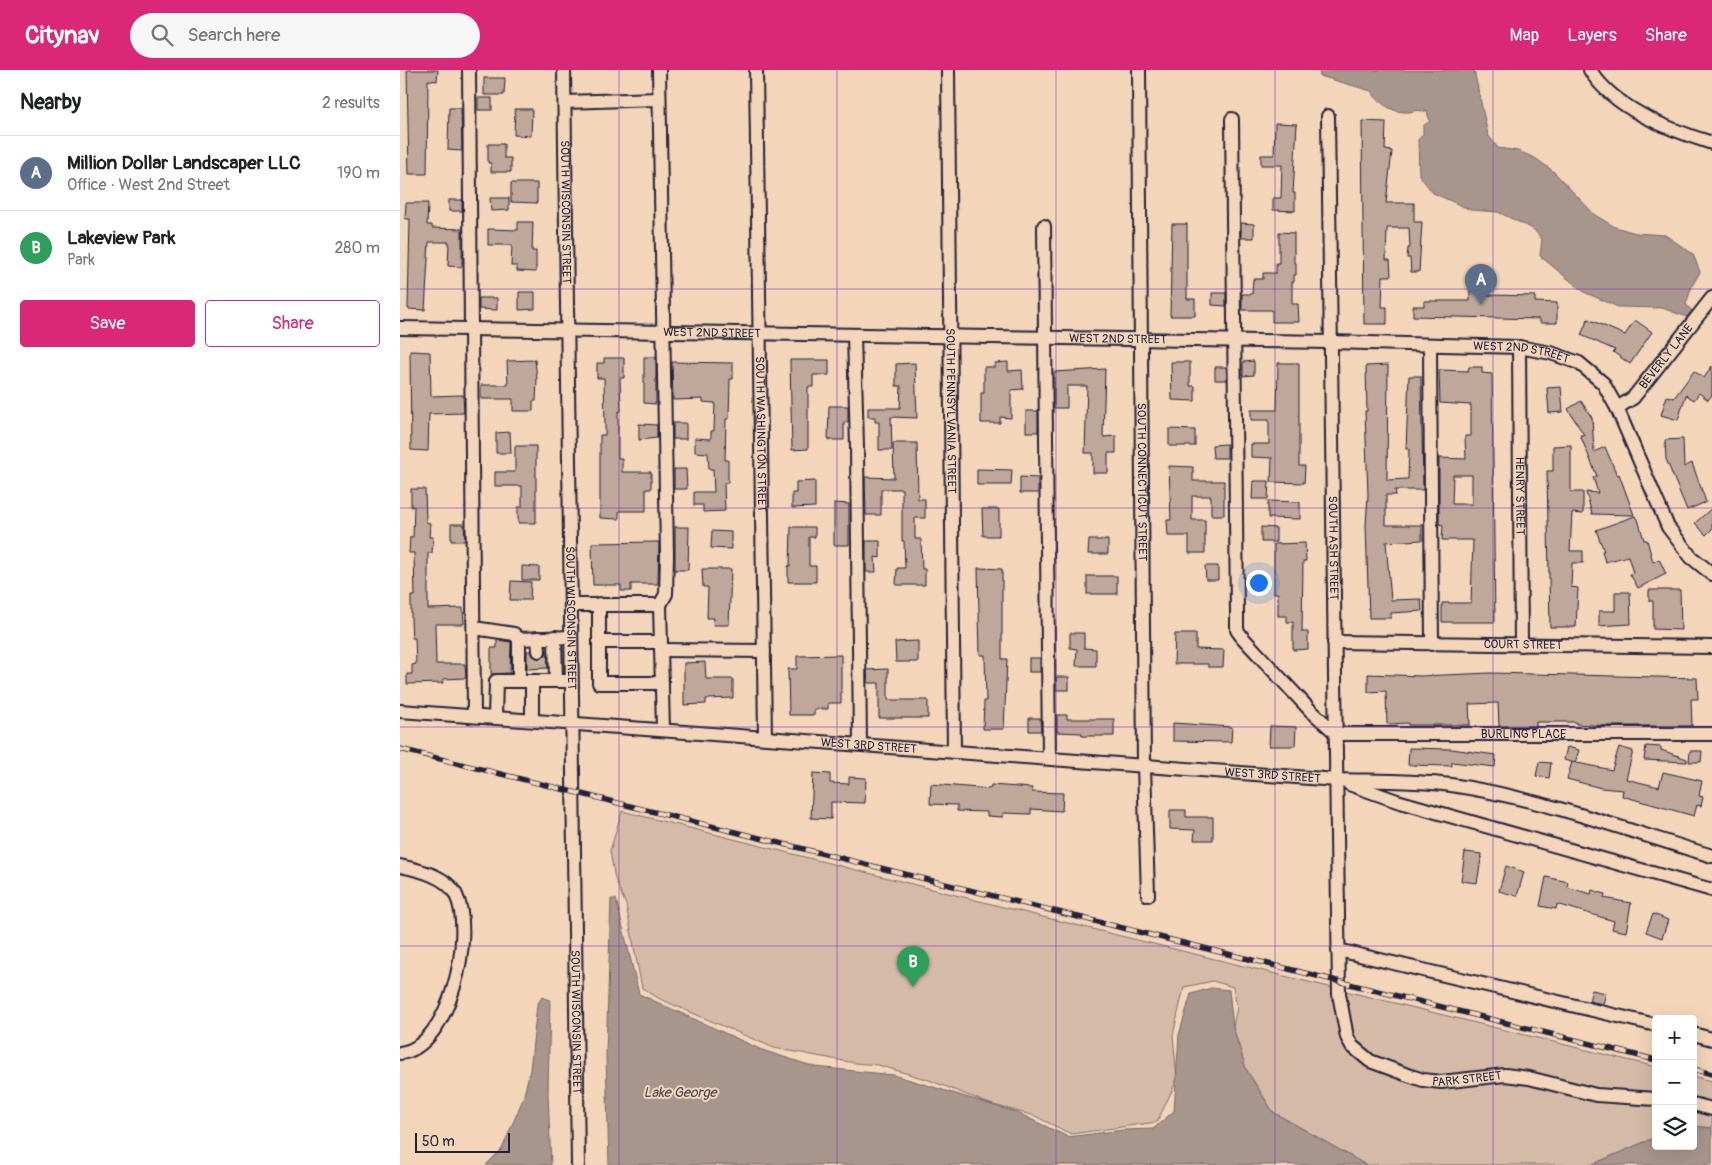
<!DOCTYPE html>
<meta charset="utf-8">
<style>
:root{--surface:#fff;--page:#f6f6f6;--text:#202124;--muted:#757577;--line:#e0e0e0;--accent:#db2777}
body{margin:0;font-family:Pangolin,sans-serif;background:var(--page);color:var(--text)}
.controls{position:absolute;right:15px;bottom:15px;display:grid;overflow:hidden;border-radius:5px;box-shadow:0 5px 20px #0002}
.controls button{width:45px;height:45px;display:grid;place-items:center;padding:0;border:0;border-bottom:1px solid var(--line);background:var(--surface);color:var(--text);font:25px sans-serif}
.scale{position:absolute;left:15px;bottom:12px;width:95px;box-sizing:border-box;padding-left:5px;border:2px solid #22223b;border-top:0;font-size:14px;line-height:18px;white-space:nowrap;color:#22223b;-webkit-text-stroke:4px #f3d5b9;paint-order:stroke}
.you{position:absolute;left:858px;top:512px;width:18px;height:18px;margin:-12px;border:4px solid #fff;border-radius:50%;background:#1a73e8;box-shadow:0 0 0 8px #1a73e833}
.badge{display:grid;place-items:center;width:32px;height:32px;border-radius:50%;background:var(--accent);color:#fff;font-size:16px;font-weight:700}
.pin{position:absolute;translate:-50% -41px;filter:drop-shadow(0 1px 2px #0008)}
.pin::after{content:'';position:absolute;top:26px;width:18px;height:15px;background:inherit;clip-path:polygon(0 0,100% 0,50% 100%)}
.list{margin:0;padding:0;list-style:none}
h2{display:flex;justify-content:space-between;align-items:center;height:65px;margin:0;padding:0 20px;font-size:21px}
h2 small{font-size:16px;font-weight:400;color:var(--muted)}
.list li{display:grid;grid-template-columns:32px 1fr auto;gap:15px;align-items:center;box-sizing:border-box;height:75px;padding:0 20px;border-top:1px solid var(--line)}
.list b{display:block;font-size:19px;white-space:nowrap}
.list p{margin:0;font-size:16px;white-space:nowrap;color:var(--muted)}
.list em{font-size:16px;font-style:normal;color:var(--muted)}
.actions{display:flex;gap:10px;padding:15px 20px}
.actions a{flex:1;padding:11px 0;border:1px solid var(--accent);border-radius:5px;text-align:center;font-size:18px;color:var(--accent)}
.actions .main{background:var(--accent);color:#fff}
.icon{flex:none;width:28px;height:28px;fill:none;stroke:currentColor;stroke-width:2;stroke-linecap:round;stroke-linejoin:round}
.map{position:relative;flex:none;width:1312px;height:1095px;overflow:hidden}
header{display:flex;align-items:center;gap:30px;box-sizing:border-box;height:70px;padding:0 25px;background:var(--accent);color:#fff}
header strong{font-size:24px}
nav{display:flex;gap:28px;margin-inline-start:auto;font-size:18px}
.search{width:350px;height:45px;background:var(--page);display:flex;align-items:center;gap:12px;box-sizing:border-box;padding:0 18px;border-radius:28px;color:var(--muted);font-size:19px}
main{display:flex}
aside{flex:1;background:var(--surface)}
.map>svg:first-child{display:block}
.green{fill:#d5bba7;stroke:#7c6e71}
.water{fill:#a8958c;stroke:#72676c}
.building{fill:#bfa89a;stroke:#22223b;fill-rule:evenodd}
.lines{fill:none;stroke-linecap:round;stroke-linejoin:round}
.minor-tunnel{stroke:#c9b1a0;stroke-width:12;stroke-dasharray:12 6;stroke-linecap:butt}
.minor-casing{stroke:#22223b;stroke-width:16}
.minor{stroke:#f3d5b9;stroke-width:12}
.rail-casing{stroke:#22223b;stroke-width:5.5}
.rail{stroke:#f3d5b9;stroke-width:4;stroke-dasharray:11;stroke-linecap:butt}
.grid{fill:none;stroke:#7b2cbf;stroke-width:1;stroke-opacity:0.55}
.labels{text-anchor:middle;stroke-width:4;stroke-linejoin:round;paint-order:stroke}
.street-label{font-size:12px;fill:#22223b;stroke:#f3d5b9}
.water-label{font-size:14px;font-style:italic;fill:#4a4453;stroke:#f3d5b9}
</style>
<header>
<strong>Citynav</strong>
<div class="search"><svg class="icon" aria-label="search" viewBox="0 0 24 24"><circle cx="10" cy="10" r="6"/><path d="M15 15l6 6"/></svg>Search here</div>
<nav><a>Map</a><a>Layers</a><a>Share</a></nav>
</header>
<main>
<aside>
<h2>Nearby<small>2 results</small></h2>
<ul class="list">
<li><span class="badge" style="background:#5c6f8a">A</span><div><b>Million Dollar Landscaper LLC</b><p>Office · West 2nd Street</p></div><em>190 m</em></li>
<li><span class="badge" style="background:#2e9e5b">B</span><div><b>Lakeview Park</b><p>Park</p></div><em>280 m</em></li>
</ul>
<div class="actions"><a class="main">Save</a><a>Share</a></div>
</aside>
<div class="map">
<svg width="1312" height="1095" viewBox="0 0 1312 1095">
<rect width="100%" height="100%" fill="#f3d5b9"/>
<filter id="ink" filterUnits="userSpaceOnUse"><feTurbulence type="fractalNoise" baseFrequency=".02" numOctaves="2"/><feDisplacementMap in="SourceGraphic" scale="10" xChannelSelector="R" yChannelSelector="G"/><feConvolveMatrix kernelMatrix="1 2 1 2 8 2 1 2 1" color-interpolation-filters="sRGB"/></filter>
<g filter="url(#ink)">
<g class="green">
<polygon points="222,741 635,845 1256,997 1256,1067 1191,1095 966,1095 873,1042 846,999 833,957 837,937 833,917 813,911 784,917 773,965 777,1010 757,1052 671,1064 635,1046 590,1034 529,1010 478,995 455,993 374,978 260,929 242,918 226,835 215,809 210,781"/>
<polygon points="1293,1006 1312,1011 1312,1058 1293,1056"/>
</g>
<g class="water">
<path d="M919,0H1074L1088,65L1098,78L1118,81L1135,88L1153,101L1195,145L1215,157L1236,163L1265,165L1293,184L1300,202L1292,216L1286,234L1292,241L1287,247L1262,238L1218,237L1184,222L1140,186L1142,169L1133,159L1098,142L1071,140L1033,123L1019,105L1018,70L1023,64V56L1030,51L1027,42C1013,38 1015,43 1004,42C991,42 977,31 971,21L920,6Z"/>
<polygon points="211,829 216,829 239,924 362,980 415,997 494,1005 618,1043 668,1067 723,1060 753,1059 774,1041 779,965 791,924 811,918 829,920 833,957 846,999 873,1042 966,1095 209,1095 206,985"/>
<polygon points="142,927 150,930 148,1023 151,1095 86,1095 102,1079 123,1029 130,1000 137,935"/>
<polygon points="1293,1056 1312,1058 1312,1095 1191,1095 1256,1067 1256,1076 1293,1076"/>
</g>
<g class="building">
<polygon points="7,0 38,0 37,11 28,10 27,104 9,104"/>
<polygon points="84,8 105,8 104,25 84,25"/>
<rect x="78" y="28" width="14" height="12"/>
<polygon points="49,38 61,38 62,81 48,80"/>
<polygon points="115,39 132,39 131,66 114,65"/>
<polygon points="962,51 986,52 985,80 992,81 986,133 1014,133 1014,152 1022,152 1019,202 1011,202 1010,188 1007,188 1008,178 1010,178 1009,158 987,158 986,190 990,190 991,206 983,206 982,237 987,237 987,254 964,254"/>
<polygon points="875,53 897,54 893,123 895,123 895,141 873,140 873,128 881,128 882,95 861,95 861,85 874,85"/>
<polygon points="88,74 104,74 104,88 111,88 111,102 91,102 91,93 88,93"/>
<polygon points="111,113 137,113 137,133 111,132"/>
<polygon points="90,128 109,128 109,140 91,141"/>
<rect x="49" y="130" width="13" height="11"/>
<polygon points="6,133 28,133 27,155 32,155 32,158 62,159 62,197 48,196 49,172 29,172 25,240 8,239 10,149 5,149"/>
<polygon points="118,152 133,152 132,181 136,181 136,202 117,201 117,196 111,196 112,175 88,175 88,159 118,160"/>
<polygon points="841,153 854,154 854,168 841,168"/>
<polygon points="772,154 787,154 787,229 795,229 795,246 770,246"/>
<polygon points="879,162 894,163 894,193 896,193 896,205 894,205 894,212 892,212 892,234 898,234 899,252 872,252 872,240 842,240 842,224 852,224 853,209 863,209 863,203 876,203 876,193 879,193"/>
<polygon points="1070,215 1087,215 1087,225 1135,226 1135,232 1157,233 1157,253 1140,253 1140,249 1013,246 1013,236 1024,236 1024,231 1070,231"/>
<polygon points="119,222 135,222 135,239 119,240"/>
<polygon points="812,223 826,223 826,236 812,235"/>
<polygon points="79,228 97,228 97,240 79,239"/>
<polygon points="1188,249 1225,265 1235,250 1252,262 1230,294 1213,282 1215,280 1181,265"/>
<polygon points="10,281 30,282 31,326 63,325 64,343 29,344 28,381 11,380"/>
<polygon points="244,287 256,287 256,334 244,333"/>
<polygon points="204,288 224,288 224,308 220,308 221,341 218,342 218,388 222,388 222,402 251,402 251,419 246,419 246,441 219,441 219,449 200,448 200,365 205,365 205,354 204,308 197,308 197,293 204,293"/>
<polygon points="135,290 137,309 136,331 133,331 133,341 113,341 113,329 81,329 81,315 108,315 107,291"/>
<polygon points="390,290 429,290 429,305 413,305 413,317 408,317 408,379 392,380"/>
<polygon points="854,291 854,305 843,306 843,292"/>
<polygon points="272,292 333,293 333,309 330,309 329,349 326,349 325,390 328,390 328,413 324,413 325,441 303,442 303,435 294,435 294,422 314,422 313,399 309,399 308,383 295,382 295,368 311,369 311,361 314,361 315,333 303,332 303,329 273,330"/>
<polygon points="608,292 608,301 622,300 623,319 611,320 611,348 600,347 600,353 581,353 581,323 584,323 584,297 595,297 595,293"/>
<polygon points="771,292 790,292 790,316 795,316 795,331 772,330"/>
<polygon points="515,293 517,348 491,347 492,380 479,380 479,352 475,352 475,347 468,347 468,338 500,338 501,316 496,316 496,294"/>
<polygon points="878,293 899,293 899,396 905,396 904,413 871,412 872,388 851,387 851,374 869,374 869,350 851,350 851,340 877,340"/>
<polygon points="988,295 987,410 1008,409 1009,379 1006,379 1009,306 1021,306 1023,420 995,420 996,425 986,425 986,455 1022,455 1022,470 986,472 991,530 1021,529 1022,541 991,543 991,548 969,548 966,455 968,425 965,341 967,341 966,296"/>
<polygon points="1312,296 1312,325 1308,330 1299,323 1294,330 1286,325 1278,350 1261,345 1267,326 1274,328 1294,301 1304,308"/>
<polygon points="815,297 826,297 827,310 815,310"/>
<path d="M1069,297H1082V303L1092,304L1095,552H1042V533H1071L1073,470H1042L1043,455L1039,454V388L1066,389L1065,366H1071V335L1040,333L1039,300L1068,301ZM1053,405H1072V434H1052Z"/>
<polygon points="705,299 703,367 716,366 716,383 708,383 708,403 693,403 693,383 685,383 687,316 667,316 667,338 654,338 654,302"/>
<polygon points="1161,317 1163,342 1149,343 1147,318"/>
<polygon points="1181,331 1192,348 1194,382 1205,377 1217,405 1219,404 1234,445 1192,444 1186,422 1198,423 1193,407 1197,406 1180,365 1184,365 1168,339"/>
<polygon points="429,336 448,336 448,352 444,352 444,370 428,370"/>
<rect x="626" y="341" width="12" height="21"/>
<rect x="273" y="353" width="13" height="16"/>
<polygon points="239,354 257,355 257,368 239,370"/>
<polygon points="769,359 795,360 795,376 769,376"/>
<polygon points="110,362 111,383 96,383 96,363"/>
<polygon points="1283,369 1284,397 1292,393 1306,432 1287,440 1266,389 1265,370"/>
<polygon points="493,373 517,373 518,429 525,429 525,448 515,448 515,469 521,469 522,499 525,499 525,515 496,515 497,498 505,498 504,471 502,471 502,419 481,419 481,445 466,445 465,407 494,408"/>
<polygon points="827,374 827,388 813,388 812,375"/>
<polygon points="1171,375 1171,422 1183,422 1183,444 1172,443 1170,481 1183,481 1183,493 1172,493 1171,517 1178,518 1176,557 1150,557 1147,401 1153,401 1153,376"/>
<polygon points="115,376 136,376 136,453 118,453 118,437 122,437 122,416 95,416 95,402 115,402"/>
<polygon points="769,396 793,397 793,411 824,411 824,445 811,445 811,426 792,426 792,450 805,450 805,483 789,483 789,466 768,466 767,450 771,450"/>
<polygon points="274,399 286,399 287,419 274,419"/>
<polygon points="577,399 612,400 611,415 577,415"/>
<polygon points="620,407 638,408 638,423 620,423"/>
<polygon points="415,411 415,437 392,438 392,423 396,423 396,412"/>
<polygon points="853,411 869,411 868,429 852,429"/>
<polygon points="11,419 25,419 26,452 30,453 29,467 33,467 32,483 28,483 28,539 63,538 64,554 35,554 36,594 65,594 66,608 43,609 43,613 7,614 7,604 12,604 12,595 16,594 15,568 12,568 11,550 11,526 15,526 14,483 9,483 10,467 13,467 14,436 11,437"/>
<polygon points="868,431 900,432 900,449 868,448"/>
<polygon points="434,433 449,434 449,475 434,475"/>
<polygon points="1312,438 1312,459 1306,465 1295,453"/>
<polygon points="582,439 599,439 599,466 583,466"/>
<polygon points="1235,446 1238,449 1244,470 1247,470 1253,492 1259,489 1266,504 1238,518 1230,504 1233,503 1228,486 1205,492 1202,481 1204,481 1196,460"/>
<polygon points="51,454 64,454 65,471 51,471"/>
<polygon points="275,457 289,457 288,500 275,500"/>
<polygon points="391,457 415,457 415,467 409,467 409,496 416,496 416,512 388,512 388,496 390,496"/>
<polygon points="861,457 876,458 876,472 861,472"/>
<polygon points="312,461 331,462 331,479 311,478"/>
<polygon points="689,470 708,470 708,484 688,484"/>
<polygon points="466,471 480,471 480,488 475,487 476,502 466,502"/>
<polygon points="259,472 258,514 231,514 231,521 221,521 221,515 193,515 192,473"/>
<polygon points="905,473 906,491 903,491 902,562 908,562 908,579 893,580 893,552 887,552 887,546 878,546 878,523 874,523 874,474"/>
<polygon points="122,496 139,497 139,510 122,510"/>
<polygon points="805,496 818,496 818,510 806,510"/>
<polygon points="578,498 602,499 602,589 607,589 604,659 583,659 584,631 586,631 585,585 580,585"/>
<polygon points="302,499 331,499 329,555 313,555 314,548 307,548 308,517 303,517"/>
<rect x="687" y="506" width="30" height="18"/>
<polygon points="111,511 131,512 130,530 110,530"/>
<polygon points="1249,520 1280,520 1281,560 1253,559 1253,531 1249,531"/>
<polygon points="1215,522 1230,522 1231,554 1199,556 1199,541 1215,541"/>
<polygon points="670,563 684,563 684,578 696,579 696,596 676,596 677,579 670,578"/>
<polygon points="775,564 796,564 796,579 824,580 823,597 808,597 808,594 774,594"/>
<polygon points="97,570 111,572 110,603 91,604 91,578 97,578"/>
<polygon points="518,571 518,592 496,592 495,572"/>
<polygon points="127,581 131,581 133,586 139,589 144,587 147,581 148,598 127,599"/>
<polygon points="441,585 441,633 428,633 428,639 414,639 414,645 389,645 388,599 397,599 397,586"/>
<rect x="629" y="588" width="11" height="14"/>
<polygon points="305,592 306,609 333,609 333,628 306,629 306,634 284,635 284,593"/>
<polygon points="488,599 488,630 528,630 528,648 479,648 479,613 468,613 467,600"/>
<polygon points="1091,603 1297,608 1298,629 1291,629 1292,656 1209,656 1176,654 1176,652 1136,652 1136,656 1099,656 1098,633 1069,634 1070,655 1008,655 1008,653 987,654 986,621 968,622 968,604 1021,606"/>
<rect x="656" y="607" width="13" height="13"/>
<polygon points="657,645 667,645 667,649 714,649 714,666 682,666 682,663 657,662"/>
<polygon points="629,648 640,648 641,661 629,661"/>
<polygon points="773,653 832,657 831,672 773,671"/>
<polygon points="870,656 896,657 895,676 869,676"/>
<polygon points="1246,676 1261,677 1261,680 1287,689 1287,692 1244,690"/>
<polygon points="1167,677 1179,680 1175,693 1164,690"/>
<polygon points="1219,677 1233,681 1226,709 1259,717 1263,702 1302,711 1299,726 1303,727 1301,736 1297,735 1294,746 1222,726 1223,720 1201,718 1167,709 1172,692 1212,700"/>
<polygon points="1009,678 1051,679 1096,685 1095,697 1052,692 1052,696 1008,695"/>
<polygon points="1290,681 1302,681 1301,692 1289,692"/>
<polygon points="1139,692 1151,693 1149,708 1136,706"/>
<polygon points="413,703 430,704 430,713 449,714 449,707 466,708 465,733 431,732 431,749 411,748"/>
<polygon points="531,714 590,719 591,715 632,718 632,722 663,723 662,741 631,739 631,744 603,743 603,747 587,746 587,742 557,741 557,735 530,734"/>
<polygon points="770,740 786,740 786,747 813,747 813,770 794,770 795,760 770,759"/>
<polygon points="1065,782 1082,784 1077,813 1061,811"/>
<polygon points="1106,796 1124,802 1117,826 1099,821"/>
<polygon points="1146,807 1168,812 1167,817 1191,824 1192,820 1205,824 1204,828 1231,833 1226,862 1212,859 1214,851 1157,834 1156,839 1140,836"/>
<polygon points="1253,844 1268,850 1262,868 1246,862"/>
<polygon points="1192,920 1206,923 1203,934 1189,931"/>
</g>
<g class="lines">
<polyline class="minor-tunnel" points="139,581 140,599"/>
<defs>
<g id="minor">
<polyline points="69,0 74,646"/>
<path id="s1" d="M164,0L178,1095"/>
<polyline points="259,0 267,485 266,524 260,535"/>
<path id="s2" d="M356,0L365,667"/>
<path id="s3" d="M548,0L554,682"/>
<path id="s4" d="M739,0L744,696L748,825"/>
<path d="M1190,0C1214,39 1270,60 1312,73"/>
<polyline points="165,32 259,29"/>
<path id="s5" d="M928,46L939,924L947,967L952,976L970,991L1005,1004L1023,1010L1041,1012L1105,1005L1129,1008L1196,1025L1256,1029"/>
<path id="s6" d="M832,49L837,544V560L842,567L910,640L937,664H1312"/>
<polyline points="644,156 649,688"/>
<path id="s7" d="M0,258L930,272L1119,277L1151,283L1179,293L1203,313L1217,338L1268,457L1291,487L1312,504"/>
<polyline points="454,265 457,377 460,674"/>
<polyline points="1030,275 1032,574"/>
<path id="s8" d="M1119,277L1121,575"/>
<path id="s9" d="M1217,338L1233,328L1312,228"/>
<polyline points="199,534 199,613 262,613"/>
<polyline points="171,535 260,535 263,660"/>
<polyline points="74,558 114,564 119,569"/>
<polyline points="155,567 156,611"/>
<polyline points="171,567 119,569 119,611 171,611"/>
<polyline points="138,568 139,581"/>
<polyline points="199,572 261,572"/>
<path id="s10" d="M934,572L1312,577"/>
<polyline points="261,580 364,581"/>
<polyline points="132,611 132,650"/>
<path id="s11" d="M0,641L937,710C975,711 1013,710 1051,715C1140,728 1226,760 1312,786"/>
<polyline points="95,648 96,611 119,611"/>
<polyline points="949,714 997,731 1312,820"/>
<path d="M0,796C19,800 47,806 56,825C75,864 50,978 0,983"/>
<polyline points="938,880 1256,955"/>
<polyline points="1293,964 1312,969"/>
<polyline points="1293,1034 1312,1039"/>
</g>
</defs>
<use href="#minor" class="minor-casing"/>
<use href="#minor" class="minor"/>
<defs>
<g id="rail">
<polyline points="0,679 1256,990"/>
<polyline points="1293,999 1312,1004"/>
</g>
</defs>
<use href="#rail" class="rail-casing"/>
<use href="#rail" class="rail"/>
</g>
</g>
<path class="grid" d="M219,0V1095M437,0V1095M656,0V1095M875,0V1095M1093,0V1095M0,219H1312M0,438H1312M0,657H1312M0,876H1312"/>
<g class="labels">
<g class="street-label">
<text dy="4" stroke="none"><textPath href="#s1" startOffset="142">SOUTH WISCONSIN STREET</textPath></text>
<text dy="4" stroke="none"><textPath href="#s7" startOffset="312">WEST 2ND STREET</textPath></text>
<text dy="4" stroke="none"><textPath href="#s7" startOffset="718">WEST 2ND STREET</textPath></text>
<text dy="4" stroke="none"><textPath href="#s7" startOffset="1122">WEST 2ND STREET</textPath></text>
<text dy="4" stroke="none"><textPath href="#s9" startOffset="72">BEVERLY LANE</textPath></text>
<text dy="4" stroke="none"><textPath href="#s3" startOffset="341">SOUTH PENNSYLVANIA STREET</textPath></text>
<text dy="4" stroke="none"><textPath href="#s2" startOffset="364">SOUTH WASHINGTON STREET</textPath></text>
<text dy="4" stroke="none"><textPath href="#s4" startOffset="412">SOUTH CONNECTICUT STREET</textPath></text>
<text dy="4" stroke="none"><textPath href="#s8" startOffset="149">HENRY STREET</textPath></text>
<text dy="4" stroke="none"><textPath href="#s5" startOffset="432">SOUTH ASH STREET</textPath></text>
<text dy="4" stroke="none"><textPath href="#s1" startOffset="548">SOUTH WISCONSIN STREET</textPath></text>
<text dy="4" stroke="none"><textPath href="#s10" startOffset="189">COURT STREET</textPath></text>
<text dy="4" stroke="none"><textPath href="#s6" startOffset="842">BURLING PLACE</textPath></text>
<text dy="4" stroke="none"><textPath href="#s11" startOffset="470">WEST 3RD STREET</textPath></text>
<text dy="4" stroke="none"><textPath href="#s11" startOffset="875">WEST 3RD STREET</textPath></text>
<text dy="4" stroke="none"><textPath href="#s1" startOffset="952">SOUTH WISCONSIN STREET</textPath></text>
<text dy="4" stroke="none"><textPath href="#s5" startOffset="1056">PARK STREET</textPath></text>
</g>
<g class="water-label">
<text x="280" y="1027">Lake George</text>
</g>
</g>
</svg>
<div class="controls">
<button>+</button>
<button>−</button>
<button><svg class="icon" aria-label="layers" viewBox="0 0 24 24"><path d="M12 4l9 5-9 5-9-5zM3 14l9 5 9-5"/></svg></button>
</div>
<div class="scale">50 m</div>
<div class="you"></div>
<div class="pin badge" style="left:1081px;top:235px;background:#5c6f8a">A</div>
<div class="pin badge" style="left:513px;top:917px;background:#2e9e5b">B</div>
</div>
</main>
